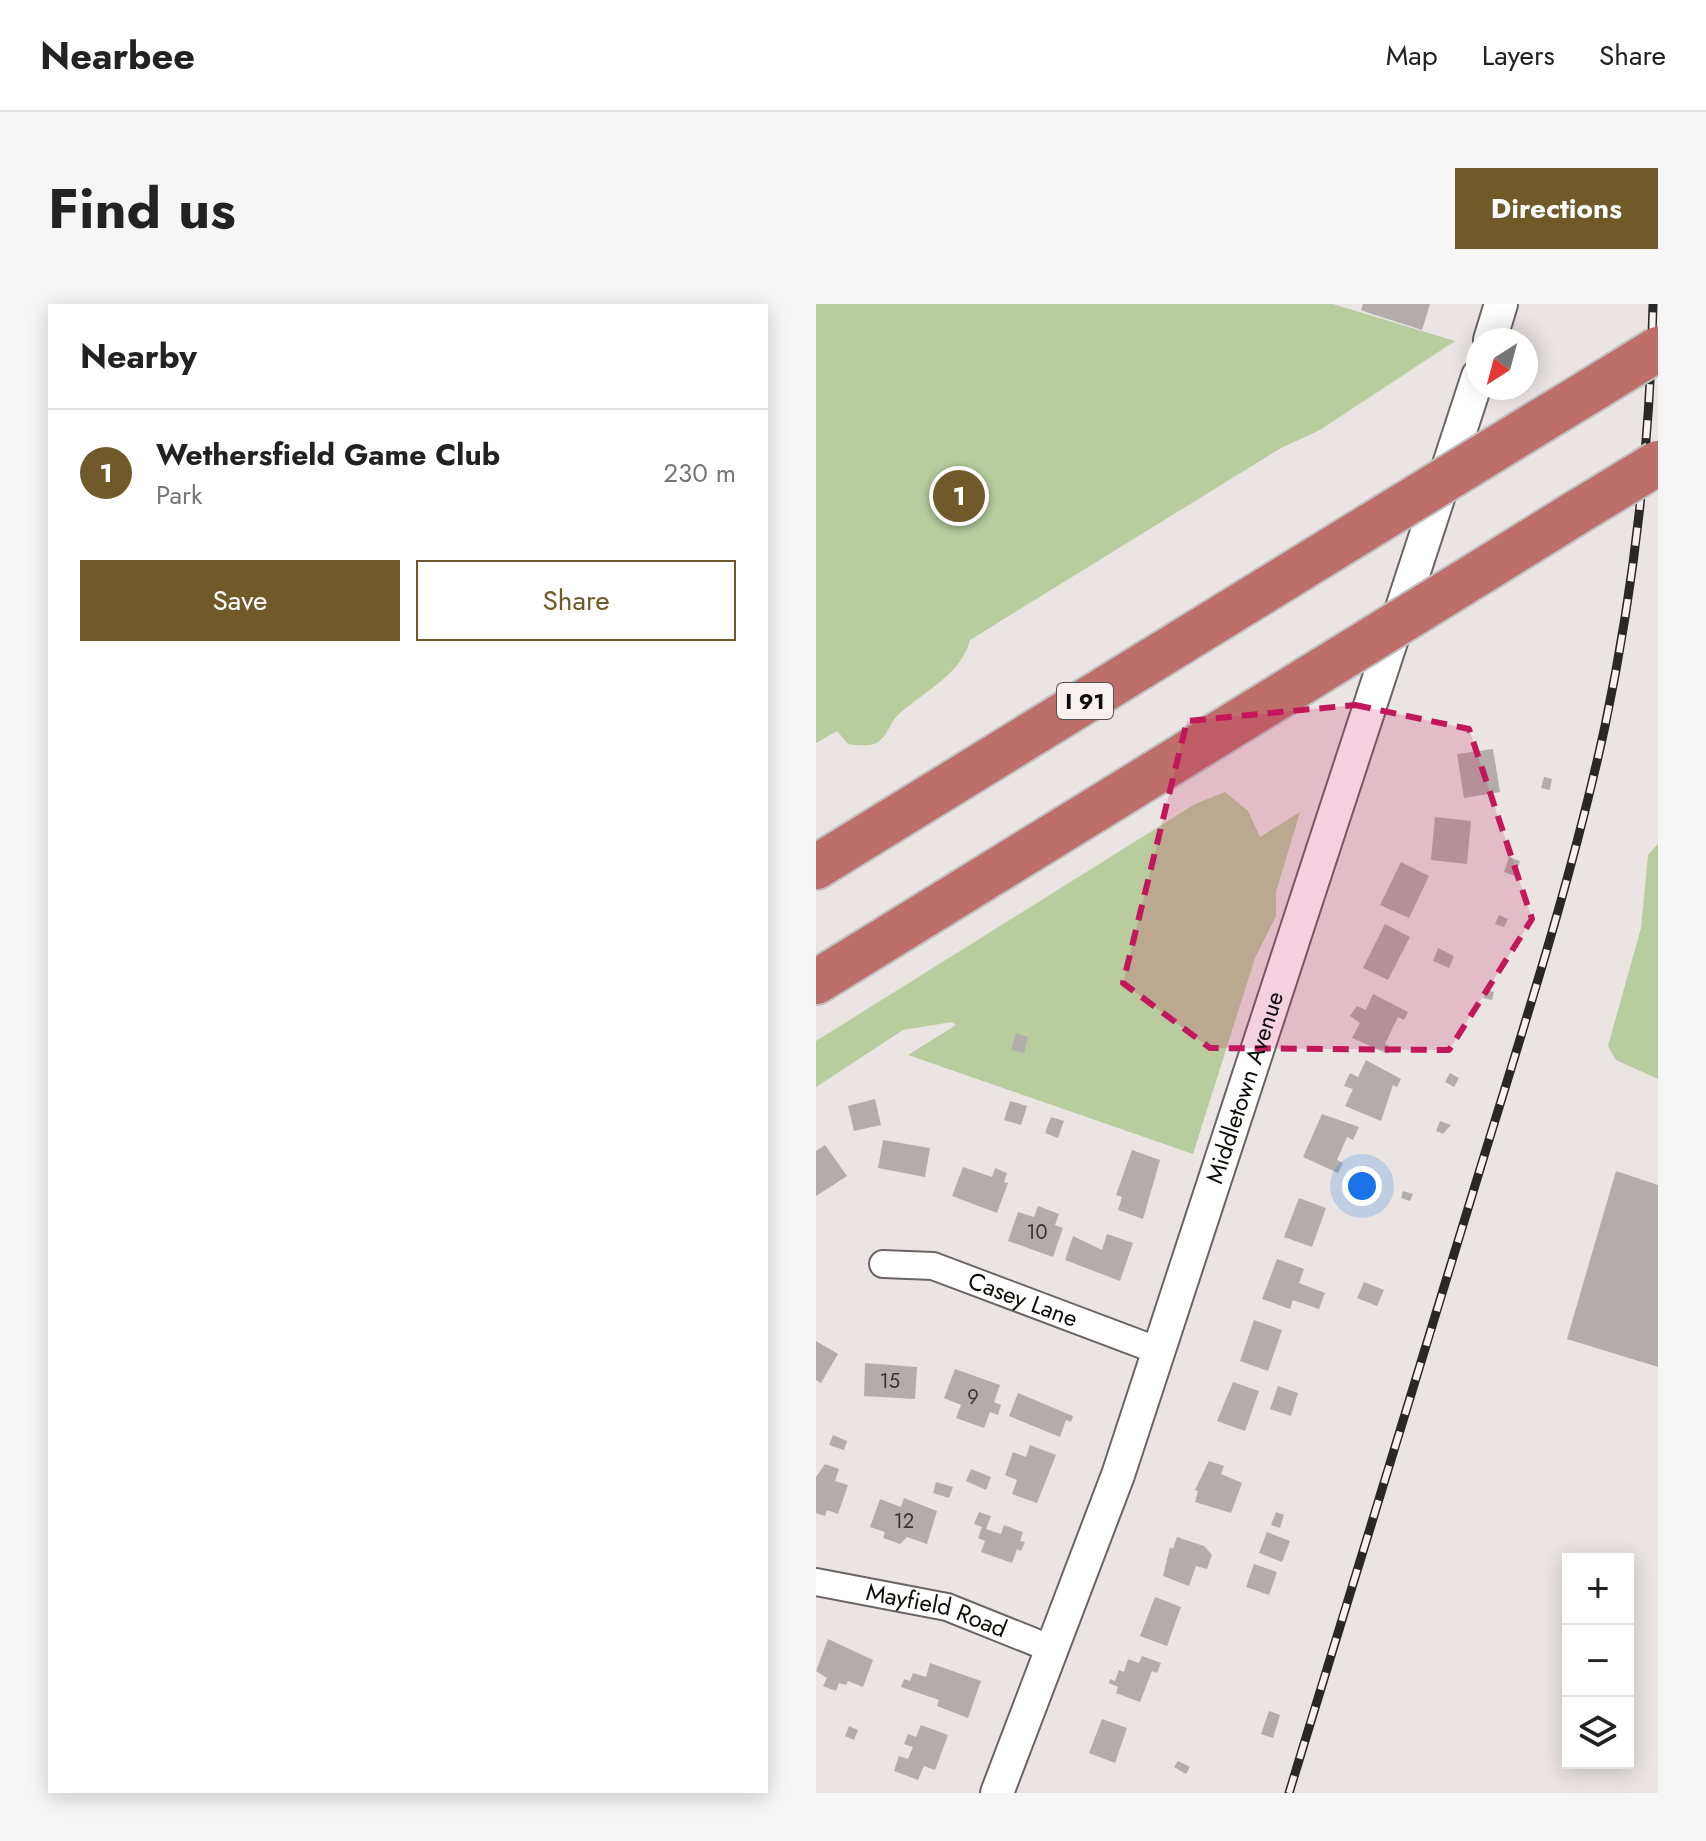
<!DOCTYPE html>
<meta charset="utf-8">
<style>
:root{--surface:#fff;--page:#f6f6f6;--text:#222;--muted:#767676;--line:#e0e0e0;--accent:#715a2a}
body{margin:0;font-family:Jost,sans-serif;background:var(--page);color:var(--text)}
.controls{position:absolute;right:24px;bottom:24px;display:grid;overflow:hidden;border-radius:0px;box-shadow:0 4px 20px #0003}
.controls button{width:72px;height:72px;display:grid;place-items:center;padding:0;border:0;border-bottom:2px solid var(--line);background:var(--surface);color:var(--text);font:40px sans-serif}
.compass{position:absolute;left:650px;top:24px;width:72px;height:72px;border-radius:50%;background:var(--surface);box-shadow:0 4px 20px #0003;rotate:216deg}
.you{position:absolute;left:546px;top:882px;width:28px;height:28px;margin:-20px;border:6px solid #fff;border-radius:50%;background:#1a73e8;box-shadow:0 0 0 12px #1a73e833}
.badge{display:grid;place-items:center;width:52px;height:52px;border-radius:50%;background:var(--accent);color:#fff;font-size:26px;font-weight:700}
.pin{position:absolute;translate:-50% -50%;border:4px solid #fff;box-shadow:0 2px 8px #0006}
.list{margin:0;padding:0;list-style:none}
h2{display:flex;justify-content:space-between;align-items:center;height:104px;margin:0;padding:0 32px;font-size:34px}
h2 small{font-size:26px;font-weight:400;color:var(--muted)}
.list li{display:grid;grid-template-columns:52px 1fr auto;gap:24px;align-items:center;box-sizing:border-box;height:128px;padding:0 32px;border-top:2px solid var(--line)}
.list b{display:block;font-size:30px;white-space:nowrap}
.list p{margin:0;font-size:26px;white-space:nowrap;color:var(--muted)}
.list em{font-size:26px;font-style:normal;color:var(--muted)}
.actions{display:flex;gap:16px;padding:24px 32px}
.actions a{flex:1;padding:18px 0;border:2px solid var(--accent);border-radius:0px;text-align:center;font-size:28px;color:var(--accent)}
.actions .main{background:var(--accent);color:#fff}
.icon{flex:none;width:44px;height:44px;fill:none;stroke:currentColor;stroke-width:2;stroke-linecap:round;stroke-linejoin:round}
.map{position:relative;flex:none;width:842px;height:1489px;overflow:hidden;border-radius:0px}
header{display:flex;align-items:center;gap:48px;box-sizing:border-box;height:112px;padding:0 40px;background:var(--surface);border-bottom:2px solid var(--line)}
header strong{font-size:38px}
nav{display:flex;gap:44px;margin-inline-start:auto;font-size:28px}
.intro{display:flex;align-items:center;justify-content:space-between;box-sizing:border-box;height:192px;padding:0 48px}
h1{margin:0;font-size:56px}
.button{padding:20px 36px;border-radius:0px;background:var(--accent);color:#fff;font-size:28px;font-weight:700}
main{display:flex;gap:48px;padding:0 48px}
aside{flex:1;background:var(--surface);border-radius:0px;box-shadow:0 4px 20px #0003}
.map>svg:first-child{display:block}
.green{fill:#b8cc9e}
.building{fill:#b2adab}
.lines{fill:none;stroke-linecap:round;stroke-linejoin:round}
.minor-casing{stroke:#6a6564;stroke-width:30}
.tertiary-casing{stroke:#6a6564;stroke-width:36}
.motorway-casing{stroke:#c0c0c0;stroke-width:48}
.minor{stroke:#fff;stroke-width:26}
.tertiary{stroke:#fff;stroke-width:32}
.motorway{stroke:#be6e6b;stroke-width:44}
.rail-casing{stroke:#292827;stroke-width:9}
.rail{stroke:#f7f2f0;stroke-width:6;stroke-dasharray:18;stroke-linecap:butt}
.motorway-bridge-casing{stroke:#c0c0c0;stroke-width:48;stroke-linecap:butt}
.motorway-bridge{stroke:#be6e6b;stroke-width:44}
.marked{fill:#c2185b;fill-opacity:0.2;stroke:#c2185b;stroke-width:6;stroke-dasharray:16 10;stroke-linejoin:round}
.labels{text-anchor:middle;stroke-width:8;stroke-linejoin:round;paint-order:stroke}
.number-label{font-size:20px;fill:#363433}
.shield{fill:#f7f2f0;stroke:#535150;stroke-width:2}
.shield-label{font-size:22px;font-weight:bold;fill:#0d0c0b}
.street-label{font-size:24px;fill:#0d0c0b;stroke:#f7f2f0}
</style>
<header>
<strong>Nearbee</strong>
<nav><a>Map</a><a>Layers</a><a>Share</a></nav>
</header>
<div class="intro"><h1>Find us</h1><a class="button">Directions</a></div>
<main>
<aside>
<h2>Nearby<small></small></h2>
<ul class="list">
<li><span class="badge">1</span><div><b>Wethersfield Game Club</b><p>Park</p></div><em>230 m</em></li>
</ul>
<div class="actions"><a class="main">Save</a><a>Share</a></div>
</aside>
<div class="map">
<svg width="842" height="1489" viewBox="0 0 842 1489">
<rect width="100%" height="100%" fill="#eae5e3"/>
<g class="green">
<path d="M0,0H517L639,37L504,126L465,144L154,336C145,372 106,388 81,412C74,419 71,432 63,437C55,444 42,441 32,440L21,427L0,439Z"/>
<polygon points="409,488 432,507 444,533 484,508 460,588 460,612 439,654 377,850 92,751 140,721 136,718 87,726 0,783 0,737 379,500"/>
<polygon points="842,540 842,775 800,756 792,742 825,624 832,551"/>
</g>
<g class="building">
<polygon points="547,0 614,0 606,26 553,9 545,6"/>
<polygon points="677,445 684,488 648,494 641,450"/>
<polygon points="728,473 736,475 734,486 725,484"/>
<polygon points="619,513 655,517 651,560 615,556"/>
<polygon points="693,553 704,557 699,572 688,568"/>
<polygon points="585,558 613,572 593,614 564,601"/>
<polygon points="683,611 692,615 688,623 679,620"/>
<polygon points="569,620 594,633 572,676 547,664"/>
<polygon points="622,644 638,652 633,664 617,657"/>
<polygon points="669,686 678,688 676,696 667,694"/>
<polygon points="557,690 592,708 588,716 582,713 569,740 575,743 572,750 536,734 544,719 534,712 541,702 550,706"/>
<polygon points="200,729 212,733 208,749 195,746"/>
<polygon points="550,756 585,775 581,783 577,781 565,817 529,802 537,785 528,782 534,769 542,773"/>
<polygon points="634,769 643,774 638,783 629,778"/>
<polygon points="59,795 65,821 38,827 32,802"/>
<polygon points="194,797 211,802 205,821 188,816"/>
<polygon points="506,810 543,823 537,836 531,833 521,856 527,859 522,869 487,853"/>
<polygon points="235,813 248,817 242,834 229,829"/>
<polygon points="624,817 635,821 627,830 620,827"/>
<polygon points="67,836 114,844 109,873 62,864"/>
<polygon points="9,841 31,872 0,892 0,847"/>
<polygon points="316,846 344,856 327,915 302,906 306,893 300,891"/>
<polygon points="147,863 176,873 179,864 191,869 188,878 192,879 181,909 136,892"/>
<polygon points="800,867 842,881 842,1063 751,1035"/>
<polygon points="587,887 597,890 594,897 585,894"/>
<polygon points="483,894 510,904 496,943 468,933"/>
<polygon points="222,902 243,910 239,921 247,924 237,953 192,937 202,908 218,913"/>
<polygon points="291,930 317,939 304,977 249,956 257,932 286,946"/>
<polygon points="461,955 488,965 483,979 509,989 503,1005 477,996 474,1005 446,995"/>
<polygon points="548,978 568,986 561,1002 541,994"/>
<polygon points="438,1016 466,1026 452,1067 424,1057"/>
<polygon points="0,1037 22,1050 5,1079 0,1076"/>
<polygon points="49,1059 101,1063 99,1095 48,1092"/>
<polygon points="139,1065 184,1081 178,1098 185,1101 182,1111 174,1108 168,1124 140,1114 145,1101 128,1094"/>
<polygon points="417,1078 443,1087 429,1127 401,1117"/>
<polygon points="462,1082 482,1089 475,1112 454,1105"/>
<polygon points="202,1089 257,1112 255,1118 250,1116 244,1133 193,1112"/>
<polygon points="17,1131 31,1137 28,1146 13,1141"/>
<polygon points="214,1141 240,1151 221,1199 196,1190 201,1176 189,1171 197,1148 210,1153"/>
<polygon points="393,1157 408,1162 405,1170 426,1179 415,1209 379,1198 382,1187 379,1186"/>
<polygon points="9,1160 23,1165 19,1177 32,1181 22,1210 11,1206 9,1212 0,1209 0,1173"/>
<polygon points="155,1165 175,1173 170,1186 150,1177"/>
<polygon points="120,1178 137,1183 133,1194 117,1189"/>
<polygon points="88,1194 121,1207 111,1240 91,1233 84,1240 67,1234 69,1228 54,1223 64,1195 85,1203"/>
<polygon points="163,1208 175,1212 170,1225 185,1230 188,1221 207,1228 204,1237 209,1238 205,1247 201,1245 196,1259 165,1248 169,1237 162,1234 166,1223 158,1220"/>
<polygon points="460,1208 468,1211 464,1224 455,1221"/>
<polygon points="451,1228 474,1237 466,1258 443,1249"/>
<polygon points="361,1233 388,1242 396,1251 391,1265 380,1262 373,1282 347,1272 354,1243 357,1245"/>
<polygon points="438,1260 461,1268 453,1291 430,1283"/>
<polygon points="339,1293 365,1303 351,1342 324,1332"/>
<polygon points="12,1335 57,1356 47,1383 32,1377 30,1381 23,1379 20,1387 7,1382 11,1374 0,1367"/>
<polygon points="326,1352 345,1359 341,1369 336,1367 324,1398 300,1389 302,1383 293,1379 294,1375 299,1377 303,1366 308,1368 312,1355 323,1359"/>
<polygon points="114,1359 165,1377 152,1414 121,1402 123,1396 85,1383 88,1375 94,1377 97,1369 110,1373"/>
<polygon points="453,1407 464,1411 457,1434 445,1430"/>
<polygon points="286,1415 311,1424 299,1459 273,1449"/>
<polygon points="105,1421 132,1431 119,1466 108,1462 102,1476 78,1467 83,1452 92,1455 97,1443 88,1440 92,1430 100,1433"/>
<polygon points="33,1422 42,1426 38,1436 29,1432"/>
<polygon points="362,1457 374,1463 370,1470 358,1463"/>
</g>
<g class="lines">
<defs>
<g id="minor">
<path id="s1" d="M67,960L117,962L343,1047"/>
<path id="s2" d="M0,1278L131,1303L236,1345"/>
</g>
<g id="tertiary">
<polyline points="674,36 685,0"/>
<path id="s3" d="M181,1489L302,1171L662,72"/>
</g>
<g id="motorway">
<polyline points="723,118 774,87"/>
<polyline points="668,266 763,207"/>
<polyline points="0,563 539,231"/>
<polyline points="0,678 493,374"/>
</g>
</defs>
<use href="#minor" class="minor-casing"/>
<use href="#tertiary" class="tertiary-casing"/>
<use href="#motorway" class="motorway-casing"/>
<use href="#minor" class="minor"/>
<use href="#tertiary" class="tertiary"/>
<use href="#motorway" class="motorway"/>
<defs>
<path id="rail" d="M473,1489C533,1292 594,1095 654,898C702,740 754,583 789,422C818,284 834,141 837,0"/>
</defs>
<use href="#rail" class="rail-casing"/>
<use href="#rail" class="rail"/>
<defs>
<g id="motorway-bridge">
<polyline points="774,87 842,45"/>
<polyline points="763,207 842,159"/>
<polyline points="539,231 723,118"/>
<polyline points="493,374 668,266"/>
</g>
</defs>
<use href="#motorway-bridge" class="motorway-bridge-casing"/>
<use href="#motorway-bridge" class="motorway-bridge"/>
</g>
<path class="marked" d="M539,401L653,425L716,615L633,746L394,744L307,679L371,417Z"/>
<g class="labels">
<g class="number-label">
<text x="221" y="935">10</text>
<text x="74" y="1084">15</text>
<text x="157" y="1100">9</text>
<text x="88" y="1224">12</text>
</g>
<rect class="shield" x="241" y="379" width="56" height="36" rx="6"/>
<g class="shield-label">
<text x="269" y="405">I 91</text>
</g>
<g class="street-label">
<text dy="8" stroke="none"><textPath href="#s3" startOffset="748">Middletown Avenue</textPath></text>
<text dy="8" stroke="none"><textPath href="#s1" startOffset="146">Casey Lane</textPath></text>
<text dy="8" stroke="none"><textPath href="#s2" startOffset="124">Mayfield Road</textPath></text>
</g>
</g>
</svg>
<div class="controls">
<button>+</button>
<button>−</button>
<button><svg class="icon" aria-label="layers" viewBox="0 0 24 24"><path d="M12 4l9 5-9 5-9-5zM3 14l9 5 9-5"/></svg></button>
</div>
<svg class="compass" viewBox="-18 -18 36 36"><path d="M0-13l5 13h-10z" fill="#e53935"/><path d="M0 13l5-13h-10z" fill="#767676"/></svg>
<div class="you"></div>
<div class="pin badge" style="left:143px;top:192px">1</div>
</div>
</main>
